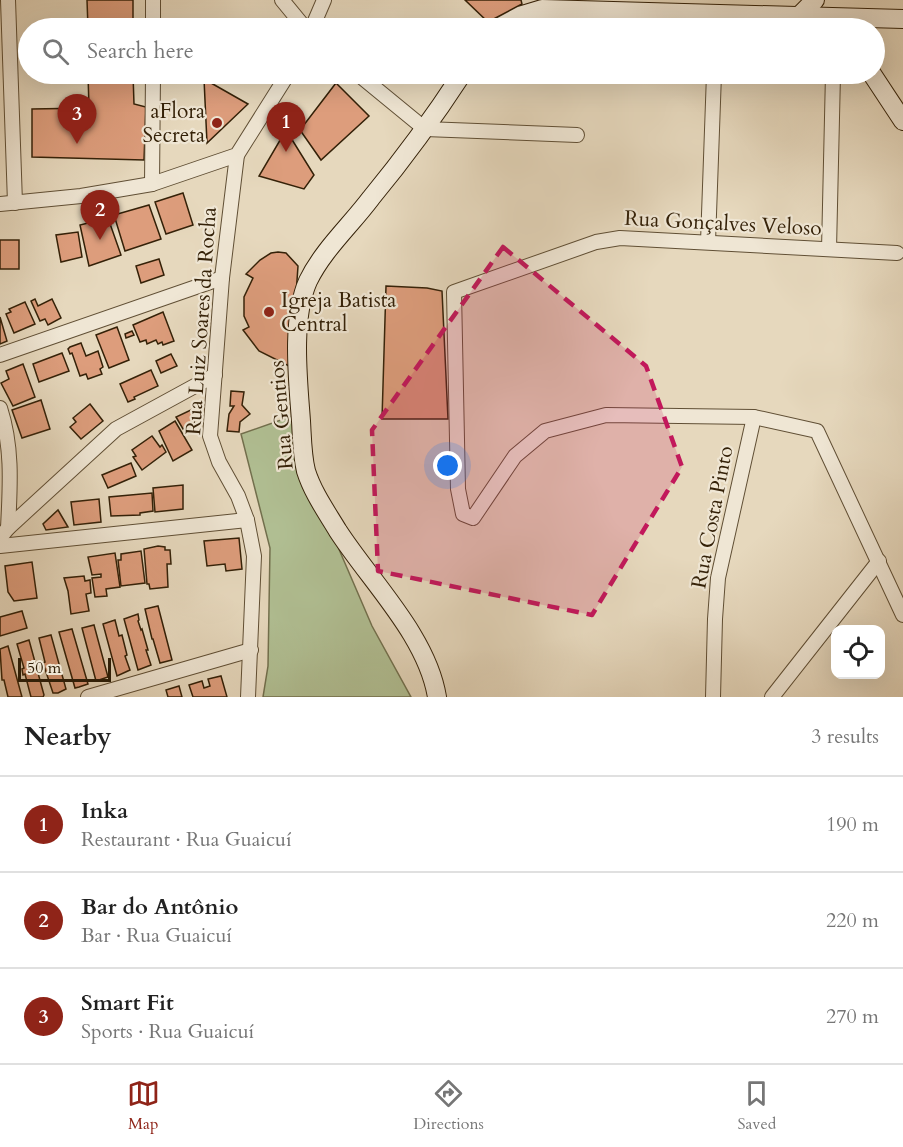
<!DOCTYPE html>
<meta charset="utf-8">
<style>
:root{--surface:#fff;--page:#f6f6f6;--text:#222;--muted:#767676;--line:#e0e0e0;--accent:#8f2418}
body{margin:0;font-family:Cardo,serif;background:var(--page);color:var(--text)}
.controls{position:absolute;right:18px;bottom:18px;display:grid;overflow:hidden;border-radius:12px;box-shadow:0 6px 24px #0002}
.controls button{width:54px;height:54px;display:grid;place-items:center;padding:0;border:0;border-bottom:2px solid var(--line);background:var(--surface);color:var(--text);font:30px sans-serif}
.scale{position:absolute;left:18px;bottom:15px;width:93px;box-sizing:border-box;padding-left:6px;border:3px solid #342108;border-top:0;font-size:16px;line-height:21px;white-space:nowrap;color:#342108;-webkit-text-stroke:4px #efe6d4;paint-order:stroke}
.you{position:absolute;left:448px;top:466px;width:21px;height:21px;margin:-15px;border:4px solid #fff;border-radius:50%;background:#1a73e8;box-shadow:0 0 0 9px #1a73e833}
.badge{display:grid;place-items:center;width:39px;height:39px;border-radius:50%;background:var(--accent);color:#fff;font-size:20px;font-weight:700}
.pin{position:absolute;translate:-50% -50px;filter:drop-shadow(0 2px 3px #0008)}
.pin::after{content:'';position:absolute;top:32px;width:21px;height:18px;background:inherit;clip-path:polygon(0 0,100% 0,50% 100%)}
.list{margin:0;padding:0;list-style:none}
h2{display:flex;justify-content:space-between;align-items:center;height:78px;margin:0;padding:0 24px;font-size:26px}
h2 small{font-size:20px;font-weight:400;color:var(--muted)}
.list li{display:grid;grid-template-columns:39px 1fr auto;gap:18px;align-items:center;box-sizing:border-box;height:96px;padding:0 24px;border-top:2px solid var(--line)}
.list b{display:block;font-size:22px;white-space:nowrap}
.list p{margin:0;font-size:20px;white-space:nowrap;color:var(--muted)}
.list em{font-size:20px;font-style:normal;color:var(--muted)}
.icon{flex:none;width:33px;height:33px;fill:none;stroke:currentColor;stroke-width:2;stroke-linecap:round;stroke-linejoin:round}
.map{position:relative;flex:none;width:903px;height:697px;overflow:hidden}
.search{position:absolute;background:var(--surface);box-shadow:0 6px 24px #0002;left:18px;right:18px;top:18px;height:66px;display:flex;align-items:center;gap:15px;box-sizing:border-box;padding:0 21px;border-radius:33px;color:var(--muted);font-size:22px}
.sheet{height:366px;background:var(--surface)}
nav{display:flex;justify-content:space-around;align-items:center;box-sizing:border-box;height:84px;border-top:2px solid var(--line);background:var(--surface);font-size:16px;color:var(--muted)}
nav a{display:grid;justify-items:center;gap:3px}
nav .on{color:var(--accent)}
.map>svg:first-child{display:block}
.green{fill:#b1c094;stroke:#72704e;stroke-width:1.5}
.building{fill:#dd9d7c;stroke:#342108;stroke-width:1.5}
.lines{fill:none;stroke-linecap:round;stroke-linejoin:round}
.street-casing{stroke:#604f35;stroke-width:16}
.secondary-casing{stroke:#342108;stroke-width:20}
.street{stroke:#efe6d4;stroke-width:14}
.secondary{stroke:#efe6d4;stroke-width:18}
.marked{fill:#c2185b;fill-opacity:0.2;stroke:#c2185b;stroke-width:4.5;stroke-dasharray:12 8;stroke-linejoin:round}
.poi-dot{fill:#8f2418;stroke:#efe6d4;stroke-width:2}
.labels{text-anchor:middle;stroke-width:4.5;stroke-linejoin:round;paint-order:stroke}
.poi-label{font-size:21px;fill:#342108;stroke:#efe6d4;text-anchor:end}
.street-label{font-size:21px;fill:#342108;stroke:#efe6d4}
</style>
<div class="map">
<svg width="903" height="697" viewBox="0 0 903 697">
<rect width="100%" height="100%" fill="#e6d8bd"/>
<filter id="stains"><feTurbulence type="fractalNoise" baseFrequency=".00333" numOctaves="4"/><feColorMatrix values="0 0 0 0 .2 0 0 0 0 .09 0 0 0 0 .02 0 0 0 .5 -.17"/></filter>
<radialGradient id="worn" r=".72"><stop offset=".6" stop-color="#630" stop-opacity="0"/><stop offset="1" stop-color="#630" stop-opacity=".3"/></radialGradient>
<polygon class="green" points="298,414 307,475 372,626 411,697 263,697 268,666 270,548 241,434"/>
<g class="building">
<polygon points="87,0 133,0 133,28 88,28"/>
<polygon points="465,0 521,0 522,4 488,22"/>
<polygon points="88,74 133,74 134,104 146,107 144,160 32,157 32,109 89,108"/>
<polygon points="204,79 248,104 207,143"/>
<polygon points="336,83 369,116 321,160 300,130"/>
<polygon points="286,130 314,175 304,189 259,176"/>
<polygon points="183,193 193,225 166,234 155,202"/>
<polygon points="149,205 161,239 125,251 114,215"/>
<polygon points="108,218 121,255 89,266 80,225"/>
<polygon points="78,232 82,257 61,262 56,235"/>
<rect x="0" y="240" width="19" height="29"/>
<polygon points="278,252 286,253 298,266 291,367 259,351 243,330 249,327 244,316 244,297 253,278 246,274 260,260 271,253"/>
<polygon points="159,259 164,275 141,283 136,266"/>
<polygon points="386,286 427,288 442,291 448,419 382,419"/>
<polygon points="35,299 38,306 52,299 61,318 48,325 45,319 40,321 31,301"/>
<polygon points="25,302 35,324 14,333 6,314 11,312 9,309"/>
<polygon points="163,312 174,341 163,345 162,342 158,344 156,340 147,344 146,340 140,342 133,325"/>
<polygon points="0,317 7,341 0,344"/>
<polygon points="117,327 129,360 109,368 96,335"/>
<polygon points="132,331 134,335 126,338 125,334"/>
<polygon points="81,343 86,356 98,351 103,367 100,369 102,374 88,379 86,374 80,376 72,353 70,354 68,349 70,347"/>
<polygon points="62,353 69,371 39,382 33,364"/>
<polygon points="171,354 177,366 161,373 156,361"/>
<polygon points="23,364 35,397 13,406 1,383 9,379 6,371"/>
<polygon points="151,370 158,386 134,397 135,399 128,402 120,384"/>
<polygon points="231,391 244,392 242,405 250,414 240,422 239,432 227,431 229,414 234,406 230,406"/>
<polygon points="41,400 50,429 22,438 12,410"/>
<polygon points="90,404 103,421 81,439 70,427 76,422 73,418"/>
<polygon points="193,409 196,415 194,423 183,429 176,417"/>
<polygon points="175,421 192,450 173,461 159,431"/>
<polygon points="152,436 160,447 162,445 166,452 142,470 133,457 136,456 132,450"/>
<polygon points="131,463 136,476 108,488 102,475"/>
<polygon points="183,485 183,509 155,512 153,488"/>
<polygon points="152,493 153,511 140,513 140,515 111,516 109,497"/>
<polygon points="99,499 101,522 74,525 71,502"/>
<polygon points="58,510 68,527 46,530 43,524"/>
<polygon points="239,538 242,569 226,571 225,564 207,566 204,541"/>
<polygon points="158,546 165,547 165,550 170,550 171,564 167,564 168,587 150,589 149,584 147,584 144,549"/>
<polygon points="141,551 145,583 121,586 118,560 121,560 121,554"/>
<polygon points="115,553 120,587 106,589 107,596 95,597 92,578 101,577 101,574 92,575 88,557"/>
<polygon points="32,562 37,598 14,601 8,592 5,566"/>
<polygon points="84,576 85,581 90,580 91,593 86,594 89,611 71,614 68,591 64,578"/>
<polygon points="158,606 172,660 160,663 153,639 152,639 145,609"/>
<polygon points="22,611 27,628 0,636 0,617"/>
<polygon points="138,614 139,620 138,621 141,630 142,629 148,650 146,650 151,665 138,670 124,619"/>
<polygon points="115,620 119,636 122,635 127,655 125,656 130,670 117,676 103,624"/>
<polygon points="94,625 108,677 96,681 82,628"/>
<polygon points="72,629 88,684 79,687 75,688 59,632"/>
<polygon points="51,635 66,689 58,693 53,693 43,663 45,662 39,638"/>
<polygon points="29,640 44,695 43,697 31,697 25,674 23,675 22,669 24,668 17,644"/>
<polygon points="8,646 22,697 8,697 4,680 2,680 0,649"/>
<polygon points="221,676 227,697 193,697 189,685 202,681 204,688 210,686 208,679"/>
<polygon points="179,686 182,697 168,697 166,690"/>
</g>
<g class="lines">
<defs>
<g id="street">
<polyline points="8,0 15,203"/>
<polyline points="282,0 305,28"/>
<polyline points="153,28 153,0"/>
<polyline points="312,28 324,0"/>
<polyline points="358,74 425,129 577,135"/>
<polyline points="237,155 222,278 210,436 219,462 238,496 247,520 254,556 248,697"/>
<polyline points="152,184 153,74"/>
<polyline points="0,204 81,196 152,184 237,155 288,74"/>
<polyline points="708,242 714,74"/>
<polyline points="829,249 833,74"/>
<polyline points="897,253 620,238 596,242 454,292 458,489 463,514 473,518 515,456 545,431 606,415 754,417 817,431 903,615"/>
<polyline points="0,355 222,278"/>
<path d="M0,408C13,448 10,487 8,528"/>
<polyline points="0,538 8,528 116,429 215,375"/>
<polyline points="0,546 247,520"/>
<polyline points="88,697 251,650"/>
<polyline points="713,697 715,619 718,578 754,417"/>
<polyline points="772,697 879,561"/>
</g>
<g id="secondary">
<polyline points="799,16 815,0"/>
<polyline points="498,28 522,15 542,9 903,19"/>
<polyline points="872,74 903,121"/>
<path d="M437,697C427,636 371,582 338,531C326,511 313,493 306,471C302,455 302,437 301,421C298,380 291,319 308,281C323,250 350,226 371,198C404,158 434,117 462,74"/>
</g>
</defs>
<use href="#street" class="street-casing"/>
<use href="#secondary" class="secondary-casing"/>
<use href="#street" class="street"/>
<use href="#secondary" class="secondary"/>
</g>
<path class="marked" d="M503,247L646,366L682,467L592,615L378,571L372,430Z"/>
<g class="poi-dot">
<circle cx="217" cy="123" r="6"/>
<circle cx="269" cy="312" r="6"/>
</g>
<g class="labels">
<g class="poi-label">
<text x="205" y="118">aFlora<tspan x="205" dy="24">Secreta</tspan></text>
<text x="281" y="307" text-anchor="start">Igreja Batista<tspan x="281" dy="24">Central</tspan></text>
</g>
<g class="street-label">
<text transform="translate(723 223) rotate(3)" y="7">Rua Gonçalves Veloso</text>
<text transform="translate(201 321) rotate(-86)" y="7">Rua Luiz Soares da Rocha</text>
<text transform="translate(281 415) rotate(-95)" y="7">Rua Gentios</text>
<text transform="translate(712 517) rotate(-79)" y="7">Rua Costa Pinto</text>
</g>
</g>
<rect width="100%" height="100%" filter="url(#stains)"/>
<rect width="100%" height="100%" fill="url(#worn)"/>
</svg>
<div class="controls">
<button><svg class="icon" aria-label="locate" viewBox="0 0 24 24"><circle cx="12" cy="12" r="6"/><path d="M12 2v4M12 18v4M2 12h4M18 12h4"/></svg></button>
</div>
<div class="scale">50 m</div>
<div class="you"></div>
<div class="pin badge" style="left:286px;top:152px">1</div>
<div class="pin badge" style="left:100px;top:240px">2</div>
<div class="pin badge" style="left:77px;top:144px">3</div>
<div class="search"><svg class="icon" aria-label="search" viewBox="0 0 24 24"><circle cx="10" cy="10" r="6"/><path d="M15 15l6 6"/></svg>Search here</div>
</div>
<section class="sheet">
<h2>Nearby<small>3 results</small></h2>
<ul class="list">
<li><span class="badge">1</span><div><b>Inka</b><p>Restaurant · Rua Guaicuí</p></div><em>190 m</em></li>
<li><span class="badge">2</span><div><b>Bar do Antônio</b><p>Bar · Rua Guaicuí</p></div><em>220 m</em></li>
<li><span class="badge">3</span><div><b>Smart Fit</b><p>Sports · Rua Guaicuí</p></div><em>270 m</em></li>
</ul>
</section>
<nav>
<a class="on"><svg class="icon" aria-label="map" viewBox="0 0 24 24"><path d="M3 6l6-2 6 2 6-2v14l-6 2-6-2-6 2zM9 4v14M15 6v14"/></svg>Map</a>
<a><svg class="icon" aria-label="directions" viewBox="0 0 24 24"><path d="M12 3l9 9-9 9-9-9zM9 14v-3h6M13 9l2 2-2 2"/></svg>Directions</a>
<a><svg class="icon" aria-label="saved" viewBox="0 0 24 24"><path d="M7 4h10v16l-5-4-5 4z"/></svg>Saved</a>
</nav>
